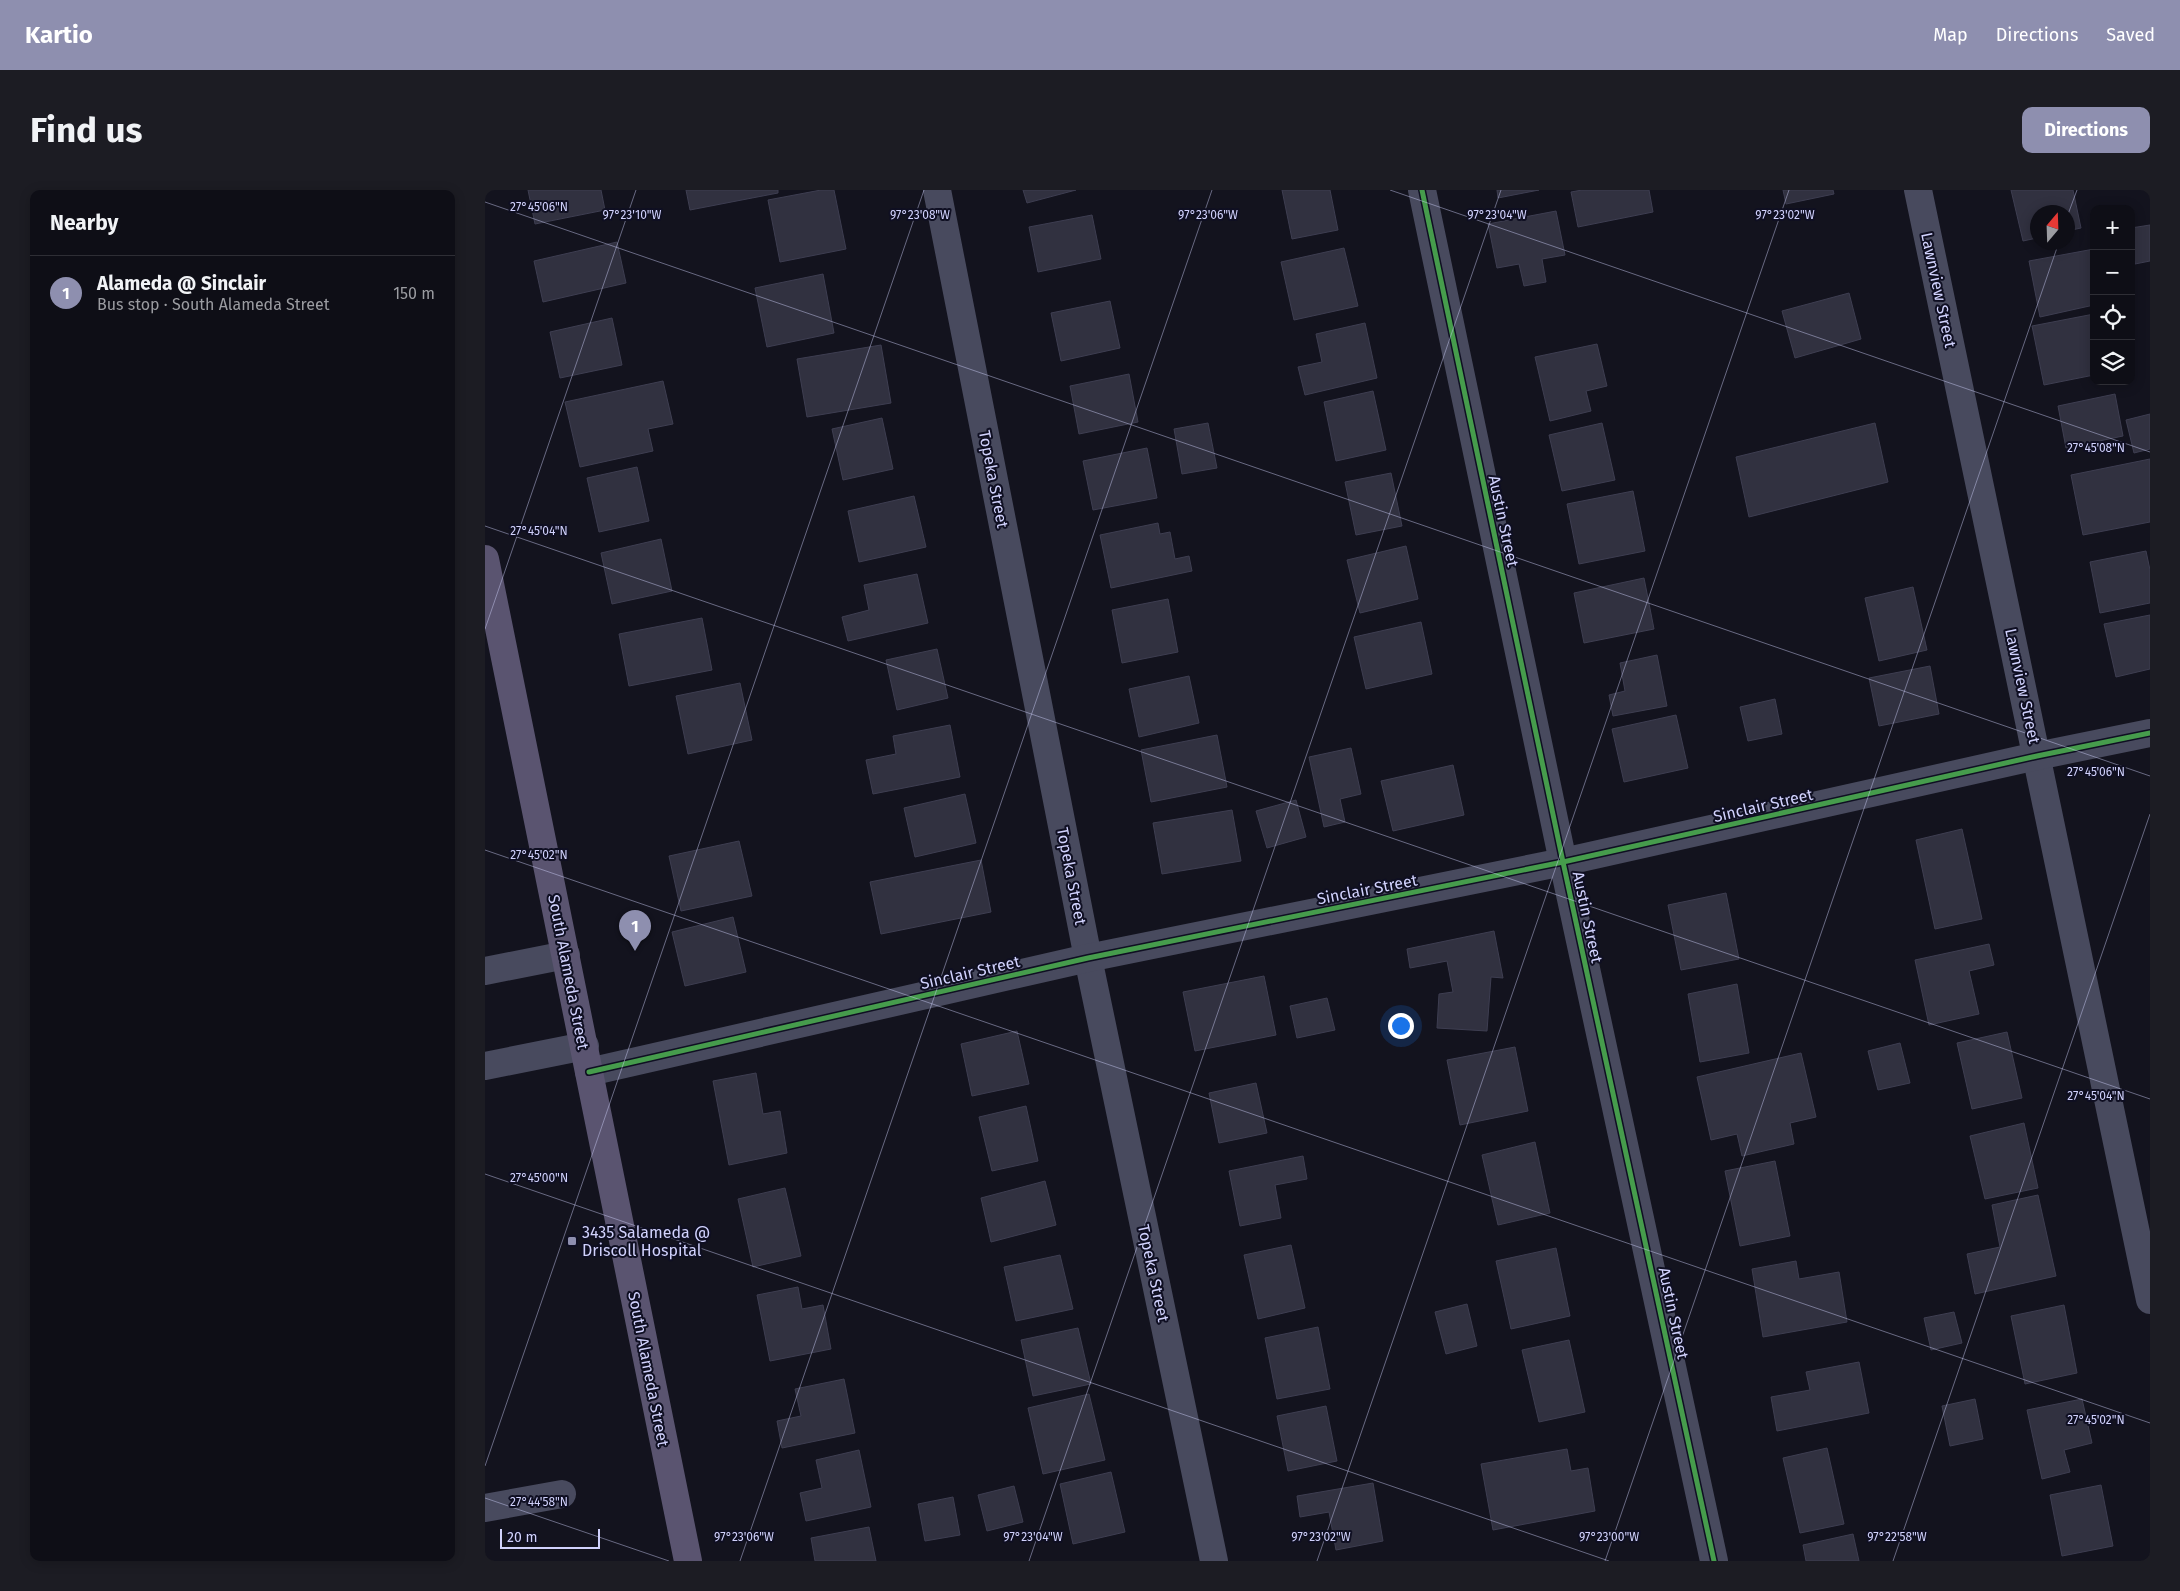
<!DOCTYPE html>
<meta charset="utf-8">
<style>
:root{--surface:#0e0e16;--page:#1c1c23;--text:#f1f3f6;--muted:#9b9ca1;--line:#2e2e35;--accent:#8e8faf}
body{margin:0;font-family:"Fira Sans",sans-serif;background:var(--page);color:var(--text)}
.controls{position:absolute;right:15px;top:15px;display:grid;overflow:hidden;border-radius:10px;box-shadow:0 2px 12px #0003}
.controls button{width:45px;height:45px;display:grid;place-items:center;padding:0;border:0;border-bottom:1px solid var(--line);background:var(--surface);color:var(--text);font:25px sans-serif}
.compass{position:absolute;left:1545px;top:15px;width:45px;height:45px;border-radius:50%;background:var(--surface);box-shadow:0 2px 12px #0003;rotate:19deg}
.scale{position:absolute;left:15px;bottom:12px;width:100px;box-sizing:border-box;padding-left:5px;border:2px solid #d1d2fd;border-top:0;font-size:14px;line-height:18px;white-space:nowrap;color:#d1d2fd;-webkit-text-stroke:4px #0f0f22;paint-order:stroke}
.you{position:absolute;left:915px;top:835px;width:18px;height:18px;margin:-12px;border:4px solid #fff;border-radius:50%;background:#1a73e8;box-shadow:0 0 0 8px #1a73e833}
.badge{display:grid;place-items:center;width:32px;height:32px;border-radius:50%;background:var(--accent);color:#fff;font-size:16px;font-weight:700}
.pin{position:absolute;translate:-50% -41px;filter:drop-shadow(0 1px 2px #0008)}
.pin::after{content:'';position:absolute;top:26px;width:18px;height:15px;background:inherit;clip-path:polygon(0 0,100% 0,50% 100%)}
.list{margin:0;padding:0;list-style:none}
h2{display:flex;justify-content:space-between;align-items:center;height:65px;margin:0;padding:0 20px;font-size:21px}
h2 small{font-size:16px;font-weight:400;color:var(--muted)}
.list li{display:grid;grid-template-columns:32px 1fr auto;gap:15px;align-items:center;box-sizing:border-box;height:75px;padding:0 20px;border-top:1px solid var(--line)}
.list b{display:block;font-size:19px;white-space:nowrap}
.list p{margin:0;font-size:16px;white-space:nowrap;color:var(--muted)}
.list em{font-size:16px;font-style:normal;color:var(--muted)}
.icon{flex:none;width:28px;height:28px;fill:none;stroke:currentColor;stroke-width:2;stroke-linecap:round;stroke-linejoin:round}
.map{position:relative;flex:none;width:1665px;height:1371px;overflow:hidden;border-radius:10px}
header{display:flex;align-items:center;gap:30px;box-sizing:border-box;height:70px;padding:0 25px;background:var(--accent);color:#fff}
header strong{font-size:24px}
nav{display:flex;gap:28px;margin-inline-start:auto;font-size:18px}
.intro{display:flex;align-items:center;justify-content:space-between;box-sizing:border-box;height:120px;padding:0 30px}
h1{margin:0;font-size:35px}
.button{padding:12px 22px;border-radius:10px;background:var(--accent);color:#fff;font-size:18px;font-weight:700}
main{display:flex;gap:30px;padding:0 30px}
aside{flex:1;background:var(--surface);border-radius:10px;box-shadow:0 2px 12px #0003}
.map>svg:first-child{display:block}
.building{fill:#313140;stroke:#3e3e51}
.lines{fill:none;stroke-linecap:round;stroke-linejoin:round}
.minor{stroke:#484a5e;stroke-width:28}
.major{stroke:#5a5470;stroke-width:28}
.cycleway-casing{stroke:#0f0f22;stroke-width:8}
.cycleway{stroke:#469c4c;stroke-width:5}
.ticks{fill:none;stroke:#d1d2fd;stroke-width:1;stroke-opacity:0.45}
.poi-dot{fill:#8e8faf;stroke:#0f0f22;stroke-width:2}
.labels{text-anchor:middle;stroke-width:4;stroke-linejoin:round;paint-order:stroke}
.street-label{font-size:16px;fill:#d1d2fd;stroke:#0f0f22}
.poi-label{font-size:16px;fill:#d1d2fd;stroke:#0f0f22;text-anchor:start}
.ticks-label{font-size:12px;text-anchor:middle;fill:#d1d2fd;stroke:#0f0f22;stroke-width:4;stroke-linejoin:round;paint-order:stroke}
</style>
<header>
<strong>Kartio</strong>
<nav><a>Map</a><a>Directions</a><a>Saved</a></nav>
</header>
<div class="intro"><h1>Find us</h1><a class="button">Directions</a></div>
<main>
<aside>
<h2>Nearby<small></small></h2>
<ul class="list">
<li><span class="badge">1</span><div><b>Alameda @ Sinclair</b><p>Bus stop · South Alameda Street</p></div><em>150 m</em></li>
</ul>
</aside>
<div class="map">
<svg width="1665" height="1371" viewBox="0 0 1665 1371">
<rect width="100%" height="100%" fill="#13131e"/>
<g class="building">
<polygon points="43,0 116,0 120,20 50,34"/>
<polygon points="201,0 293,0 293,3 205,20"/>
<polygon points="336,0 349,0 361,59 295,72 283,10"/>
<polygon points="538,0 591,0 542,13"/>
<polygon points="797,0 845,0 853,40 807,49"/>
<polygon points="1012,0 1054,0 1013,8"/>
<polygon points="1097,0 1164,0 1168,22 1093,37 1086,2"/>
<polygon points="1298,0 1348,0 1349,4 1301,14"/>
<polygon points="1526,0 1588,0 1596,38 1582,41 1582,22 1552,22 1552,48 1538,51"/>
<polygon points="1071,21 1080,65 1057,69 1061,92 1039,96 1034,74 1012,78 1003,34"/>
<polygon points="607,25 616,69 553,82 544,37"/>
<polygon points="1665,35 1665,71 1650,74 1646,38"/>
<polygon points="132,52 141,93 58,112 49,71"/>
<polygon points="859,58 873,116 809,130 796,72"/>
<polygon points="1609,59 1609,115 1555,127 1544,71"/>
<polygon points="338,84 349,143 282,157 270,98"/>
<polygon points="1364,103 1376,149 1310,168 1297,121"/>
<polygon points="625,111 635,158 576,171 566,123"/>
<polygon points="1609,124 1609,185 1559,195 1547,136"/>
<polygon points="127,128 137,175 75,188 65,142"/>
<polygon points="880,133 892,188 820,205 813,177 837,172 831,144"/>
<polygon points="1112,154 1122,196 1101,201 1106,221 1065,231 1050,167"/>
<polygon points="396,155 406,213 322,227 312,169"/>
<polygon points="644,184 653,232 594,244 585,196"/>
<polygon points="178,191 188,234 163,239 168,261 95,277 80,212"/>
<polygon points="888,201 901,260 851,271 839,212"/>
<polygon points="1630,204 1638,246 1581,258 1573,216"/>
<polygon points="1665,224 1665,259 1649,263 1641,230"/>
<polygon points="397,228 408,279 358,290 347,239"/>
<polygon points="723,233 732,278 697,284 689,239"/>
<polygon points="1117,233 1130,290 1077,301 1064,245"/>
<polygon points="1390,233 1403,292 1264,327 1251,267"/>
<polygon points="662,258 672,308 608,320 598,271"/>
<polygon points="1665,269 1665,332 1598,345 1586,285"/>
<polygon points="152,277 164,331 114,342 102,288"/>
<polygon points="906,283 917,336 871,345 860,292"/>
<polygon points="1148,301 1160,361 1094,374 1082,314"/>
<polygon points="429,306 441,357 374,372 363,321"/>
<polygon points="673,333 675,344 685,342 690,369 704,366 707,381 626,398 615,345"/>
<polygon points="176,349 187,401 127,414 116,363"/>
<polygon points="921,356 933,409 875,423 862,370"/>
<polygon points="1661,361 1665,380 1665,413 1615,423 1605,372"/>
<polygon points="432,384 443,433 363,451 357,427 384,420 379,395"/>
<polygon points="1159,388 1169,439 1099,453 1089,403"/>
<polygon points="1428,397 1442,460 1394,471 1380,408"/>
<polygon points="683,409 693,462 637,473 627,420"/>
<polygon points="1665,425 1665,479 1631,487 1619,434"/>
<polygon points="217,428 227,480 144,496 134,444"/>
<polygon points="936,432 947,484 881,499 869,447"/>
<polygon points="452,459 463,508 412,520 401,470"/>
<polygon points="1172,465 1182,516 1128,526 1124,505 1140,501 1135,473"/>
<polygon points="1445,476 1454,524 1394,536 1384,488"/>
<polygon points="704,486 714,533 654,547 644,499"/>
<polygon points="255,493 267,550 203,564 191,506"/>
<polygon points="1290,509 1297,544 1263,551 1255,517"/>
<polygon points="1191,525 1203,578 1139,592 1127,539"/>
<polygon points="465,535 475,587 388,604 381,570 411,564 408,546"/>
<polygon points="732,545 742,597 666,612 656,560"/>
<polygon points="866,558 876,604 855,609 860,632 839,637 824,567"/>
<polygon points="968,575 979,625 908,641 896,591"/>
<polygon points="480,604 491,653 430,667 419,618"/>
<polygon points="811,610 821,647 782,658 771,621"/>
<polygon points="747,620 756,671 677,684 668,633"/>
<polygon points="1477,639 1497,729 1450,739 1431,650"/>
<polygon points="254,651 267,706 196,721 184,666"/>
<polygon points="496,670 506,722 396,744 385,692"/>
<polygon points="1241,703 1254,769 1196,780 1183,715"/>
<polygon points="248,727 261,782 200,796 187,742"/>
<polygon points="1009,741 1018,788 1006,787 1002,841 952,838 954,804 968,802 962,771 925,778 922,759"/>
<polygon points="1504,754 1509,775 1484,781 1494,824 1444,835 1430,770"/>
<polygon points="779,786 791,845 710,861 698,802"/>
<polygon points="1252,794 1264,863 1215,872 1203,804"/>
<polygon points="842,808 850,840 812,848 805,816"/>
<polygon points="532,841 544,894 487,906 476,854"/>
<polygon points="1522,842 1537,908 1487,919 1472,853"/>
<polygon points="1415,853 1425,893 1393,900 1383,861"/>
<polygon points="1030,857 1043,921 975,935 962,870"/>
<polygon points="1316,863 1331,927 1305,933 1309,954 1257,966 1252,944 1226,950 1212,887"/>
<polygon points="271,883 278,924 295,921 302,963 244,975 228,891"/>
<polygon points="771,893 782,943 734,953 724,903"/>
<polygon points="541,916 553,971 507,981 494,927"/>
<polygon points="1539,933 1553,998 1500,1009 1485,946"/>
<polygon points="1050,952 1065,1023 1013,1035 997,965"/>
<polygon points="818,966 822,989 790,995 796,1028 755,1036 744,981"/>
<polygon points="1290,971 1305,1046 1255,1056 1240,981"/>
<polygon points="560,991 571,1035 506,1052 496,1008"/>
<polygon points="300,998 316,1066 268,1077 253,1009"/>
<polygon points="1553,1005 1571,1086 1490,1104 1482,1064 1515,1057 1507,1015"/>
<polygon points="806,1055 820,1118 773,1129 759,1065"/>
<polygon points="1071,1058 1085,1126 1026,1139 1011,1071"/>
<polygon points="575,1065 588,1119 531,1131 519,1077"/>
<polygon points="1311,1071 1314,1089 1354,1082 1362,1132 1278,1147 1267,1079"/>
<polygon points="313,1097 317,1119 338,1115 346,1159 285,1171 272,1105"/>
<polygon points="982,1114 992,1156 961,1164 950,1122"/>
<polygon points="1579,1115 1592,1183 1540,1194 1526,1126"/>
<polygon points="1469,1122 1477,1153 1446,1160 1439,1128"/>
<polygon points="833,1137 845,1199 792,1209 780,1148"/>
<polygon points="593,1138 606,1194 548,1206 536,1150"/>
<polygon points="1084,1150 1100,1222 1054,1232 1037,1160"/>
<polygon points="1374,1172 1384,1223 1292,1241 1286,1207 1325,1200 1321,1182"/>
<polygon points="359,1189 370,1243 297,1258 292,1231 316,1226 310,1199"/>
<polygon points="604,1204 620,1270 558,1284 543,1218"/>
<polygon points="1490,1209 1498,1249 1465,1256 1457,1216"/>
<polygon points="1597,1209 1607,1253 1579,1260 1585,1282 1557,1289 1542,1220"/>
<polygon points="841,1216 852,1271 803,1281 792,1226"/>
<polygon points="1342,1258 1359,1334 1315,1343 1298,1268"/>
<polygon points="1082,1259 1086,1281 1103,1278 1110,1321 1008,1340 996,1274"/>
<polygon points="374,1260 386,1317 321,1331 315,1303 337,1298 331,1270"/>
<polygon points="626,1282 640,1342 588,1354 575,1294"/>
<polygon points="888,1293 898,1351 851,1360 844,1322 815,1327 812,1306"/>
<polygon points="1616,1295 1628,1356 1577,1366 1565,1305"/>
<polygon points="529,1296 538,1332 502,1341 493,1305"/>
<polygon points="468,1307 475,1345 440,1351 433,1314"/>
<polygon points="384,1337 391,1371 330,1371 326,1348"/>
<polygon points="1368,1344 1374,1371 1321,1371 1318,1355"/>
</g>
<g class="lines">
<g class="minor">
<polyline points="452,0 603,768 729,1371"/>
<polyline points="937,0 1078,672 1229,1371"/>
<polyline points="1433,0 1665,1110"/>
<polyline points="0,781 81,765"/>
<polyline points="0,876 100,856"/>
<polyline points="104,882 603,768 1078,672 1552,566 1665,543"/>
<polyline points="0,1318 77,1304"/>
</g>
<polyline class="major" points="0,369 203,1371"/>
<defs>
<g id="cycleway">
<polyline points="937,0 1078,672 1229,1371"/>
<polyline points="104,882 603,768 1078,672 1552,566 1665,543"/>
</g>
</defs>
<use href="#cycleway" class="cycleway-casing"/>
<use href="#cycleway" class="cycleway"/>
</g>
<path class="ticks" d="M905,0L1665,262M0,12L1665,586M1582,27L1592,0M0,336L1665,909M0,439L151,0M0,660L1665,1233M0,984L1124,1371M0,1276L439,0M0,1308L184,1371M255,1371L727,0M544,1371L1016,0M832,1371L1304,0M1120,1371L1574,52M1408,1371L1665,624"/>
<rect class="poi-dot" x="82" y="1046" width="10" height="10" rx="2.5"/>
<g class="labels">
<g class="street-label">
<text transform="translate(1454 100) rotate(78)" y="6">Lawnview Street</text>
<text transform="translate(509 289) rotate(79)" y="6">Topeka Street</text>
<text transform="translate(1019 331) rotate(78)" y="6">Austin Street</text>
<text transform="translate(1538 496) rotate(78)" y="6">Lawnview Street</text>
<text transform="translate(1278 615) rotate(-13)" y="6">Sinclair Street</text>
<text transform="translate(587 686) rotate(79)" y="6">Topeka Street</text>
<text transform="translate(882 699) rotate(-11)" y="6">Sinclair Street</text>
<text transform="translate(1103 727) rotate(78)" y="6">Austin Street</text>
<text transform="translate(84 782) rotate(79)" y="6">South Alameda Street</text>
<text transform="translate(485 782) rotate(-13)" y="6">Sinclair Street</text>
<text transform="translate(669 1083) rotate(78)" y="6">Topeka Street</text>
<text transform="translate(1189 1123) rotate(78)" y="6">Austin Street</text>
<text transform="translate(164 1179) rotate(79)" y="6">South Alameda Street</text>
</g>
<g class="poi-label">
<text x="97" y="1048">3435 Salameda @<tspan x="97" dy="18">Driscoll Hospital</tspan></text>
</g>
</g>
<g class="ticks-label">
<text x="54" y="21">27°45'06"N</text>
<text x="723" y="29">97°23'06"W</text>
<text x="1012" y="29">97°23'04"W</text>
<text x="1300" y="29">97°23'02"W</text>
<text x="147" y="29">97°23'10"W</text>
<text x="435" y="29">97°23'08"W</text>
<text x="1611" y="262">27°45'08"N</text>
<text x="54" y="345">27°45'04"N</text>
<text x="1611" y="586">27°45'06"N</text>
<text x="54" y="669">27°45'02"N</text>
<text x="1611" y="910">27°45'04"N</text>
<text x="54" y="992">27°45'00"N</text>
<text x="1611" y="1234">27°45'02"N</text>
<text x="54" y="1316">27°44'58"N</text>
<text x="259" y="1351">97°23'06"W</text>
<text x="548" y="1351">97°23'04"W</text>
<text x="836" y="1351">97°23'02"W</text>
<text x="1124" y="1351">97°23'00"W</text>
<text x="1412" y="1351">97°22'58"W</text>
</g>
</svg>
<div class="controls">
<button>+</button>
<button>−</button>
<button><svg class="icon" aria-label="locate" viewBox="0 0 24 24"><circle cx="12" cy="12" r="6"/><path d="M12 2v4M12 18v4M2 12h4M18 12h4"/></svg></button>
<button><svg class="icon" aria-label="layers" viewBox="0 0 24 24"><path d="M12 4l9 5-9 5-9-5zM3 14l9 5 9-5"/></svg></button>
</div>
<svg class="compass" viewBox="-18 -18 36 36"><path d="M0-13l5 13h-10z" fill="#e53935"/><path d="M0 13l5-13h-10z" fill="#9b9ca1"/></svg>
<div class="scale">20 m</div>
<div class="you"></div>
<div class="pin badge" style="left:150px;top:761px">1</div>
</div>
</main>
